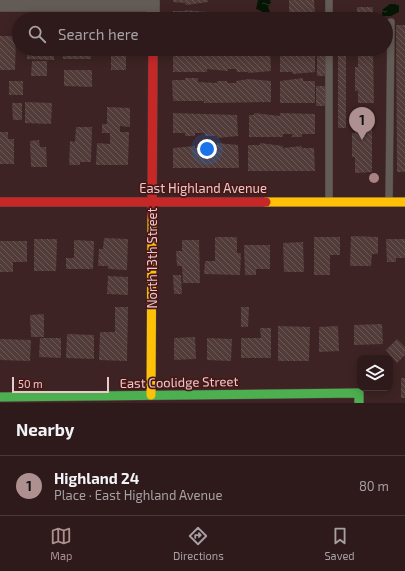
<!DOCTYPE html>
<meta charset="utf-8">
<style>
:root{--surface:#2e1a1b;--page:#362324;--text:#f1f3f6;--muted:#a7a1a3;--line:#49383a;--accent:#ad908f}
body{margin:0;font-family:"Exo 2",sans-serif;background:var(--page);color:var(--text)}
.controls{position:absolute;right:12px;bottom:12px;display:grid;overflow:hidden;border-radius:8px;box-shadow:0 2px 10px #0003}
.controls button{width:36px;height:36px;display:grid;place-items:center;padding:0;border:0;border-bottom:1px solid var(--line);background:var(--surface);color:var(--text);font:20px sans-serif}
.scale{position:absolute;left:12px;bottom:10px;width:97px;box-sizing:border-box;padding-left:4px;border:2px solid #eacac8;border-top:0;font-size:11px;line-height:14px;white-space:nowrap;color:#eacac8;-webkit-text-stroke:3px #481819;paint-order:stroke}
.you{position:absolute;left:207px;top:149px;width:14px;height:14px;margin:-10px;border:3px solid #fff;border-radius:50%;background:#1a73e8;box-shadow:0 0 0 6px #1a73e833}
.badge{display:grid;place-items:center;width:26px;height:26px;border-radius:50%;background:var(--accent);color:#111;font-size:13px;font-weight:700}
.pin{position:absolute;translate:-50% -33px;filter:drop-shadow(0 1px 2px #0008)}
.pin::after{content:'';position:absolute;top:21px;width:14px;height:12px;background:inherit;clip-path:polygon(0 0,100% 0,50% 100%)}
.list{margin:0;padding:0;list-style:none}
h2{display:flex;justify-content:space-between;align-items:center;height:52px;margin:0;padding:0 16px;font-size:17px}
h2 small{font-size:13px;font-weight:400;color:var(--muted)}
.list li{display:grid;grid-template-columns:26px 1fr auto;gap:12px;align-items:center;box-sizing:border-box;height:60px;padding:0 16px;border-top:1px solid var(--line)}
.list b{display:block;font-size:15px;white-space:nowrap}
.list p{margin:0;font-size:13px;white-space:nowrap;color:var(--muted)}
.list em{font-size:13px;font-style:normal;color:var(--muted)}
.icon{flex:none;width:22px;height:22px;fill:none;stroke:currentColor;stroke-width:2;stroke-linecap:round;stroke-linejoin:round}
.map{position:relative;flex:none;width:405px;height:403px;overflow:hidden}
.search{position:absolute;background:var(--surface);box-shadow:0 2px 10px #0003;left:12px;right:12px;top:12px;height:44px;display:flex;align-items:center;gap:10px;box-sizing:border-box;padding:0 14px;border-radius:22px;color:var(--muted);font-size:15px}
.sheet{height:112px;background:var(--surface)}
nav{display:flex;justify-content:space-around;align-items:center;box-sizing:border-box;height:56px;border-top:1px solid var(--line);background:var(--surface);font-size:11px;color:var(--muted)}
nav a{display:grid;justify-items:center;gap:2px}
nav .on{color:var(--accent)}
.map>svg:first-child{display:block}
.water{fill:url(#water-ripples)}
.building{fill:url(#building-back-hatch)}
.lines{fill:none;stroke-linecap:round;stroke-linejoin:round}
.lane-casing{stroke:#564040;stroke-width:8}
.street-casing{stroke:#564040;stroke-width:14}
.fast-casing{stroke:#564040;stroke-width:10}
.slow-casing{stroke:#564040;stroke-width:10}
.jam-casing{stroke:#564040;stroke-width:10}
.lane{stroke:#635b55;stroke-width:7}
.street{stroke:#635b55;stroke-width:13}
.fast{stroke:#4caf50;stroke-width:9}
.slow{stroke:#ffc107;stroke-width:9}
.jam{stroke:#c62828;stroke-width:9}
.tree{fill:#a78483}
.labels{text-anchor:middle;stroke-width:3.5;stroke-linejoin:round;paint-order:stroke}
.street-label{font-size:13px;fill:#eacac8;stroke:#481819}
</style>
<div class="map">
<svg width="405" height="403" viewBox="0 0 405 403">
<defs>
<pattern id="water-ripples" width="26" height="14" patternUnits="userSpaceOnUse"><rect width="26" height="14" fill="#061504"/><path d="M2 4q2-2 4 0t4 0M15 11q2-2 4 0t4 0" fill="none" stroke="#2a3627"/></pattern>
<pattern id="building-back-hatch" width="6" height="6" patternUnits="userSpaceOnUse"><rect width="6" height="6" fill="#523c39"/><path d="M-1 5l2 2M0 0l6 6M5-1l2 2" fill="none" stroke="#6b5754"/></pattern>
</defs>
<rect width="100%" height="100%" fill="#3d2324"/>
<g class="water">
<polygon points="258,0 270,0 271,3 268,7 272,17 266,19 261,11 256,9"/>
<polygon points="390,4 399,4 399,12 391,16 382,16 382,10"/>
</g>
<g class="building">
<polygon points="173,0 208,0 208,2 186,5 185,3 173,2"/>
<polygon points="289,0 314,0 315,15 289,14"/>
<rect x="357" y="7" width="16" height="12"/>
<polygon points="185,10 208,12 208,14 228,12 228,14 239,14 240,19 173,19 173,11 185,11"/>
<rect x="316" y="17" width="9" height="2"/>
<rect x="338" y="17" width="9" height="2"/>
<polygon points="396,25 405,25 405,172 397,172"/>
<polygon points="0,36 16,36 15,70 0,70"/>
<polygon points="27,49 54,49 54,60 27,59"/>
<rect x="63" y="49" width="28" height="10"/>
<polygon points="107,49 126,49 126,70 111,70 111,51 107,51"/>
<polygon points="205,49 270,50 271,71 248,73 248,72 237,72 236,69 228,69 228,71 207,69 207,72 173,72 173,50 205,50"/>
<polygon points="292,49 310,49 310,51 315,51 315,72 293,74 292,72 280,72 280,50"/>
<rect x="317" y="49" width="8" height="27"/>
<rect x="338" y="49" width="8" height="79"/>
<polygon points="356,49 373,49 374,103 358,103 358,91 355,91 355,67 358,67 358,55 356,55"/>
<polygon points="32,61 47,61 47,76 31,76"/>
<polygon points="64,70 92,70 92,87 64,86"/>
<polygon points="185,78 198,78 198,82 217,83 217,81 227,81 227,83 236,83 236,81 249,79 271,81 271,102 204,103 204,101 173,101 172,80 185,80"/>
<polygon points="303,78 303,81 315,81 315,103 280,103 280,81"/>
<rect x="9" y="81" width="14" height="14"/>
<polygon points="316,86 326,86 325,106 316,106"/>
<polygon points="25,102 52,103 51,124 25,123"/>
<polygon points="12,103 22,103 22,120 13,120"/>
<polygon points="107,107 130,108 130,127 120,126 120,132 129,132 128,165 96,165 97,143 110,144 110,133 102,133 102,124 107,124"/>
<polygon points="173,113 237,115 238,136 217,138 217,136 205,136 205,133 195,133 195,136 185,136 185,133 173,133"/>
<polygon points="254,113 280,116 280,113 315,114 315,134 302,134 302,137 292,137 292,134 283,134 283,137 249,137 249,115 254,115"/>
<polygon points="355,117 372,117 372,172 355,173 355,157 352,157 352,133 355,133"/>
<polygon points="76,127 92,127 91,162 80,162 80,165 69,165 70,141 75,142"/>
<polygon points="0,132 8,132 8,139 14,139 14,164 0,164"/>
<polygon points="39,140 40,147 46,147 47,167 31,167 30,141"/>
<polygon points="217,143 238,145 239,168 173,168 173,148 195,146 195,148 205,148 204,145 217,145"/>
<polygon points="260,143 283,146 283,148 302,146 302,148 314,148 315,171 248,171 248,145 260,145"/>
<polygon points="351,236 378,237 378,254 372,254 371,266 350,266"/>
<polygon points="215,237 237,237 237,253 241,253 240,275 204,274 205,261 215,261"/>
<polygon points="314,237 340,237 340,255 330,255 330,275 314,275"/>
<polygon points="104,238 128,239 127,270 108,269 108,266 98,266 99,249 103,249"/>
<polygon points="34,239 57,239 56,271 34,271"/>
<polygon points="386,239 405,239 405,258 396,258 396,262 387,262"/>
<polygon points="74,240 94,241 93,269 66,269 66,258 74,258"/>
<polygon points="182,240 199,240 200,283 183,283 182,266 177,266 176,251 182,251"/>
<polygon points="0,241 27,241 27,262 13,262 13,272 0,272"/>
<polygon points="303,242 304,272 284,272 283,243"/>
<polygon points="244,245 270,245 270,269 256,269 256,275 245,275"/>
<polygon points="173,275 181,275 182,294 174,294"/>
<polygon points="108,276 128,277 128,295 107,294"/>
<polygon points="115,307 128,307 127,361 99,360 100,332 115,332"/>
<polygon points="241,307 249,307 248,327 241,327"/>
<polygon points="44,314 44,337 31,337 30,315"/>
<polygon points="382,324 383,344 354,345 354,325"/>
<polygon points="278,326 310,327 309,361 278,361"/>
<polygon points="338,326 339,351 319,352 319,327"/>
<polygon points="260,328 271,328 271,358 241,358 241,338 261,338"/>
<polygon points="67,334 94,335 94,359 66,358"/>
<polygon points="195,337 196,359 174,360 174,338"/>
<polygon points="40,338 61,338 61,358 39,357"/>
<polygon points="207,338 232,339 231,361 207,360"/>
<polygon points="0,339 31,340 30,361 0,360"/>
<polygon points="397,339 405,347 405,355 397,363 386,350"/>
<rect x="401" y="378" width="4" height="20"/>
</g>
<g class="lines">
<defs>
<g id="lane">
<polyline points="329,19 329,0"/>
<polyline points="329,201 329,49"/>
<polyline points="389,201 391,22"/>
</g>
<g id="street">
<polyline points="0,5 153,5"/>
<polyline points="153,19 153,0"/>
</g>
<polyline id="fast" points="0,397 359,393 359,403"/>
<g id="slow">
<polyline points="266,202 405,202"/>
<polyline points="151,395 152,217"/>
</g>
<g id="jam">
<polyline points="0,202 266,202"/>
<polyline points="152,217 153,49"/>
</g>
</defs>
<use href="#lane" class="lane-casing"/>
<use href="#street" class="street-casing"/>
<use href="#fast" class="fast-casing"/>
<use href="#slow" class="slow-casing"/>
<use href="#jam" class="jam-casing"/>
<use href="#lane" class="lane"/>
<use href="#street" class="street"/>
<use href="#fast" class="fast"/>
<use href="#slow" class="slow"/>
<use href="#jam" class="jam"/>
</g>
<circle class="tree" cx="374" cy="178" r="5"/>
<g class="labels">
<g class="street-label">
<text x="203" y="193">East Highland Avenue</text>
<text transform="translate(152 258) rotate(-90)" y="5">North 13th Street</text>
<text transform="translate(179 382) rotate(-1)" y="5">East Coolidge Street</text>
</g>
</g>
</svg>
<div class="controls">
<button><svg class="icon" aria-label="layers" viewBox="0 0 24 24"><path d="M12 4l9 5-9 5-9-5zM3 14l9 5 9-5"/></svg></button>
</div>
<div class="scale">50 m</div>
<div class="you"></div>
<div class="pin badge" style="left:362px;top:140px">1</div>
<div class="search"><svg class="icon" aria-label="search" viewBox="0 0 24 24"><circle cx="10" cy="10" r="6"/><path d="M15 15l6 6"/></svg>Search here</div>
</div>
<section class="sheet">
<h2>Nearby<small></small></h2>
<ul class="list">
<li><span class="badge">1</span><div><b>Highland 24</b><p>Place · East Highland Avenue</p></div><em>80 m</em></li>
</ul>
</section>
<nav>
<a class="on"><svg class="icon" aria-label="map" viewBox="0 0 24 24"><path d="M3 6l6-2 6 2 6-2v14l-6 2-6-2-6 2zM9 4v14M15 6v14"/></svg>Map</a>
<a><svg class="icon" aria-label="directions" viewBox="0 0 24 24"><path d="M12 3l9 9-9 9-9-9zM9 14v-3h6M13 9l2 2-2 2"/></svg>Directions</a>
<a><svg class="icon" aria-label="saved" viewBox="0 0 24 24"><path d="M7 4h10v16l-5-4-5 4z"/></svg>Saved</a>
</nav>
